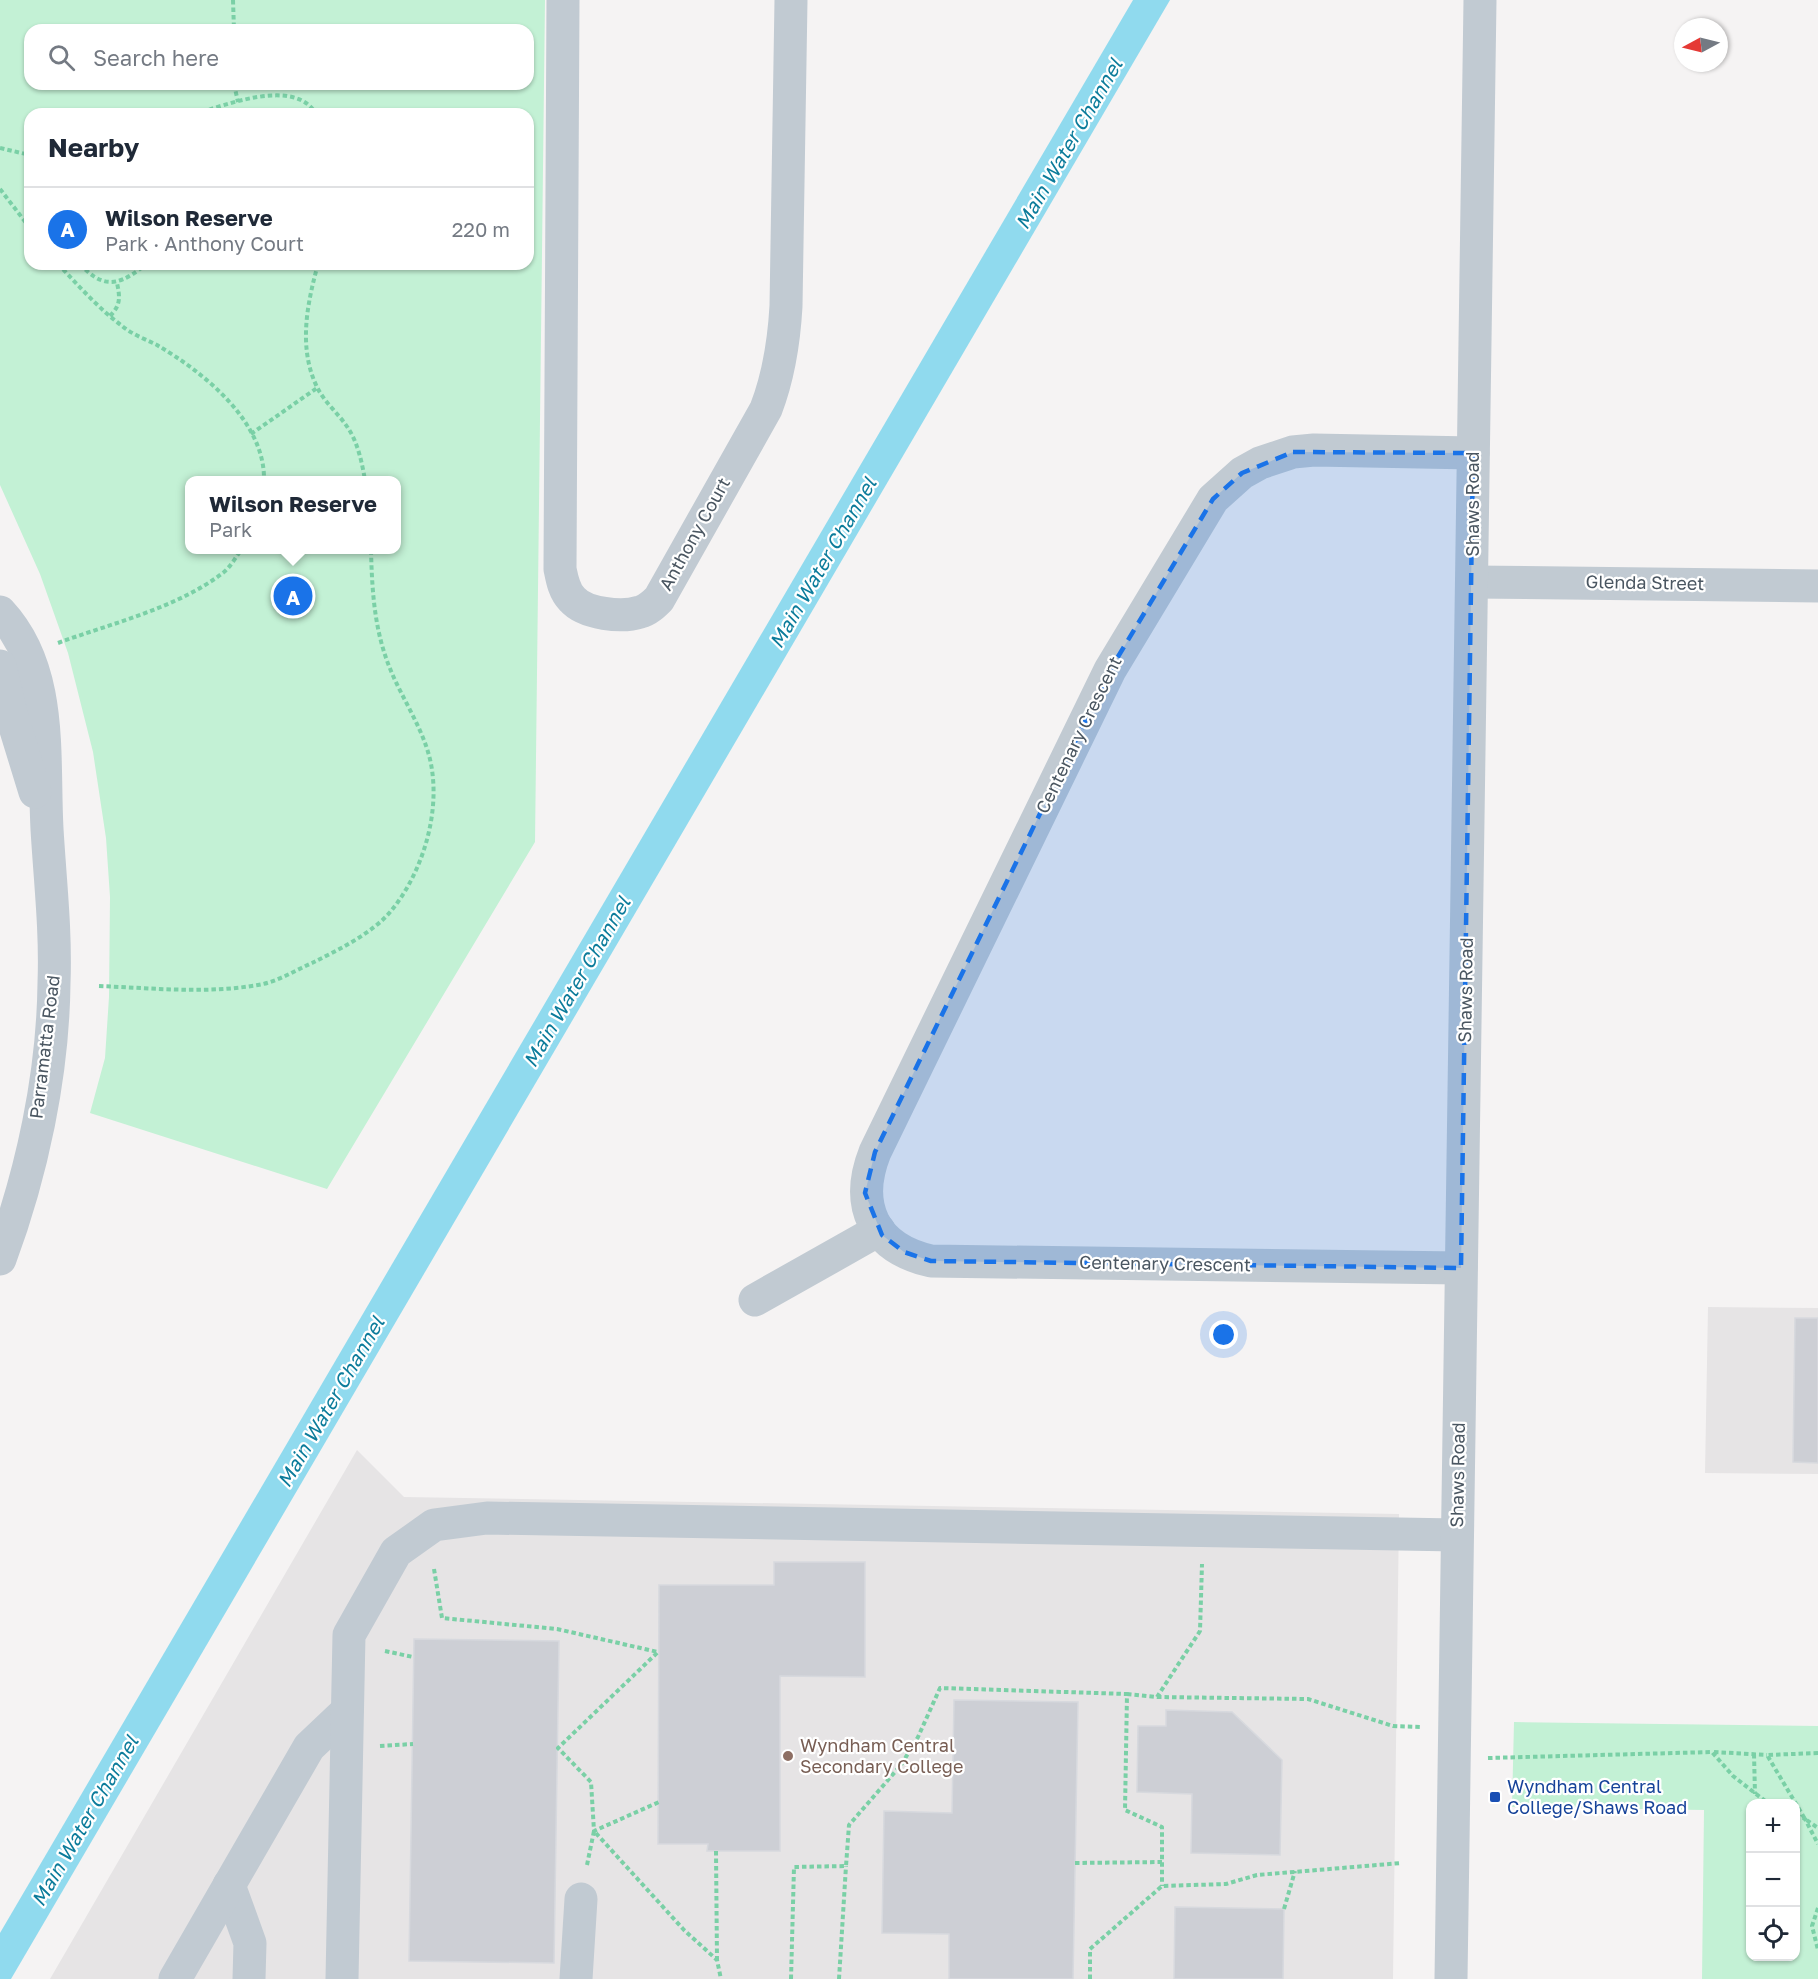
<!DOCTYPE html>
<meta charset="utf-8">
<style>
:root{--surface:#fff;--page:#f6f6f7;--text:#1f2937;--muted:#747a83;--line:#e0e1e3;--accent:#1a73e8}
body{margin:0;font-family:"Golos Text",sans-serif;background:var(--page);color:var(--text)}
.controls{position:absolute;right:18px;bottom:18px;display:grid;overflow:hidden;border-radius:12px;box-shadow:0 2px 4px #0004}
.controls button{width:54px;height:54px;display:grid;place-items:center;padding:0;border:0;border-bottom:2px solid var(--line);background:var(--surface);color:var(--text);font:30px sans-serif}
.compass{position:absolute;left:1674px;top:18px;width:54px;height:54px;border-radius:50%;background:var(--surface);box-shadow:0 2px 4px #0004;rotate:263deg}
.you{position:absolute;left:1224px;top:1335px;width:21px;height:21px;margin:-15px;border:4px solid #fff;border-radius:50%;background:#1a73e8;box-shadow:0 0 0 9px #1a73e833}
.badge{display:grid;place-items:center;width:39px;height:39px;border-radius:50%;background:var(--accent);color:#fff;font-size:20px;font-weight:700}
.pin{position:absolute;translate:-50% -50%;border:3px solid #fff;box-shadow:0 2px 6px #0006}
.popup{position:absolute;left:185px;top:476px;width:216px;height:78px;box-sizing:border-box;display:grid;place-content:center;border-radius:12px;background:var(--surface);filter:drop-shadow(0 2px 4px #0005);font-size:20px;white-space:nowrap;color:var(--muted)}
.popup b{font-size:22px;color:var(--text)}
.popup::after{content:'';position:absolute;left:50%;top:100%;margin-left:-12px;border:12px solid transparent;border-top-color:var(--surface)}
.list{margin:0;padding:0;list-style:none}
h2{display:flex;justify-content:space-between;align-items:center;height:78px;margin:0;padding:0 24px;font-size:26px}
h2 small{font-size:20px;font-weight:400;color:var(--muted)}
.list li{display:grid;grid-template-columns:39px 1fr auto;gap:18px;align-items:center;box-sizing:border-box;height:84px;padding:0 24px;border-top:2px solid var(--line)}
.list b{display:block;font-size:22px;white-space:nowrap}
.list p{margin:0;font-size:20px;white-space:nowrap;color:var(--muted)}
.list em{font-size:20px;font-style:normal;color:var(--muted)}
.icon{flex:none;width:33px;height:33px;fill:none;stroke:currentColor;stroke-width:2;stroke-linecap:round;stroke-linejoin:round}
.map{position:relative;flex:none;width:1818px;height:1979px;overflow:hidden}
.search{position:absolute;background:var(--surface);box-shadow:0 2px 4px #0004;left:24px;top:24px;width:510px;height:66px;display:flex;align-items:center;gap:15px;box-sizing:border-box;padding:0 21px;border-radius:18px;color:var(--muted);font-size:22px}
.panel{position:absolute;background:var(--surface);box-shadow:0 2px 4px #0004;left:24px;top:108px;width:510px;height:162px;border-radius:18px}
.map>svg:first-child{display:block}
.education{fill:#e6e4e5}
.green{fill:#c3f1d5;fill-rule:evenodd}
.water{fill:#90daee}
.building{fill:#cdcfd5;stroke:#d7d9de;stroke-width:1.5}
.lines{fill:none;stroke-linecap:round;stroke-linejoin:round}
.path{stroke:#7ad0a6;stroke-width:4;stroke-dasharray:4.5 3;stroke-linecap:butt}
.minor{stroke:#c1cad2;stroke-width:33}
.marked{fill:#1a73e8;fill-opacity:0.2;stroke:#1a73e8;stroke-width:4.5;stroke-dasharray:12 8;stroke-linejoin:round}
.education-dot{fill:#8d6e63;stroke:#fff;stroke-width:2}
.transit-dot{fill:#1a4fb4;stroke:#fff;stroke-width:2}
.labels{text-anchor:middle;stroke-width:4.5;stroke-linejoin:round;paint-order:stroke}
.street-label{font-size:18px;fill:#4a5661;stroke:#fff}
.education-label{font-size:18px;fill:#785e54;stroke:#fff;text-anchor:start}
.transit-label{font-size:18px;fill:#164399;stroke:#fff;text-anchor:start}
.water-label{font-size:20px;font-style:italic;fill:#0c7c9b;stroke:#fff}
</style>
<div class="map">
<svg width="1818" height="1979" viewBox="0 0 1818 1979">
<rect width="100%" height="100%" fill="#f5f3f3"/>
<g class="education">
<polygon points="1708,1307 1818,1308 1818,1474 1705,1473"/>
<polygon points="357,1450 404,1497 1399,1514 1393,1979 50,1979"/>
</g>
<g class="green">
<path d="M0,0H545L535,842L327,1189L90,1113L105,1058L109,997L110,897L106,838L93,752L68,653L40,574L0,485ZM30,30H528V84H30ZM30,114H528V264H30ZM190,480H397V550H190Z"/>
<path d="M1514,1722L1818,1726V1979H1702L1704,1810L1512,1807ZM1750,1804H1796V1956H1750Z"/>
</g>
<polygon class="water" points="1133,0 1170,0 11,1979 0,1979 0,1933"/>
<g class="building">
<polygon points="1795,1318 1818,1318 1818,1463 1793,1462"/>
<polygon points="774,1562 865,1562 865,1677 780,1676 780,1851 707,1851 708,1844 658,1844 659,1585 774,1585"/>
<polygon points="414,1639 559,1641 554,1963 409,1961"/>
<polygon points="954,1700 1078,1702 1073,1979 949,1979 949,1934 882,1933 884,1811 952,1813"/>
<polygon points="1166,1710 1232,1712 1282,1760 1280,1855 1191,1853 1192,1794 1137,1792 1138,1726 1166,1726"/>
<polygon points="1175,1907 1284,1909 1283,1979 1174,1979"/>
</g>
<g class="lines">
<g class="path">
<polyline points="233,0 234,30"/>
<polyline points="234,84 238,102"/>
<path d="M195,114C226,105 295,77 316,114"/>
<polyline points="0,148 30,155"/>
<polyline points="0,189 30,228"/>
<path d="M58,264C78,285 98,308 121,325C131,334 145,339 157,345C203,372 265,421 264,480"/>
<path d="M80,264C101,287 116,287 140,269L141,264"/>
<path d="M318,264C307,304 298,348 317,387C324,402 339,414 348,428C358,443 362,463 365,480"/>
<path d="M110,316C121,305 120,297 117,283"/>
<polyline points="251,434 317,388"/>
<path d="M58,643C112,623 178,608 224,572C231,566 236,557 241,550"/>
<path d="M99,986C151,988 206,994 258,985C277,982 294,971 312,963C338,950 373,933 391,911C422,873 439,817 432,770C427,733 402,700 389,666C374,628 372,589 371,550"/>
<polyline points="434,1569 442,1618 557,1629 658,1652 558,1748 591,1782 594,1831 659,1802"/>
<polyline points="385,1651 413,1657"/>
<polyline points="1127,1694 1157,1697 1200,1631 1202,1564"/>
<polyline points="1157,1697 1308,1699 1393,1726 1420,1727"/>
<polyline points="380,1746 413,1744"/>
<polyline points="1714,1752 1767,1755"/>
<polyline points="1818,1753 1767,1755 1805,1819 1818,1828"/>
<polyline points="1754,1754 1755,1794"/>
<polyline points="1488,1758 1712,1752 1733,1776 1769,1804"/>
<polyline points="1796,1815 1805,1819 1818,1844"/>
<polyline points="716,1851 717,1960"/>
<polyline points="1075,1863 1162,1862"/>
<polyline points="587,1865 594,1831 684,1930 717,1960 721,1979"/>
<polyline points="1818,1908 1812,1926 1818,1950"/>
<polyline points="1284,1909 1295,1871"/>
<polyline points="791,1979 794,1867 846,1866 849,1825 901,1765 918,1737 940,1688 1127,1694 1125,1810 1162,1827 1162,1886"/>
<polyline points="839,1979 846,1866"/>
<polyline points="1090,1979 1090,1949 1162,1886 1226,1884 1257,1875 1401,1863"/>
</g>
<g class="minor">
<path d="M563,0L560,569C562,579 564,591 572,599C585,614 622,618 640,612C648,610 654,604 659,599L766,409C779,375 784,342 786,306L791,0"/>
<polyline points="1473,582 1818,586"/>
<path d="M0,612C54,670 43,756 47,829C50,880 56,931 54,983C53,1075 32,1173 0,1259"/>
<polyline points="0,666 12,717 35,792"/>
<path d="M1461,1268L931,1261C873,1248 854,1205 875,1152L1110,670L1213,499L1242,473L1260,463L1293,452L1314,450L1473,453"/>
<polyline points="755,1300 879,1230"/>
<polyline points="229,1885 250,1943 249,1979"/>
<polyline points="175,1979 309,1747 347,1711"/>
<polyline points="342,1979 349,1635 396,1552 434,1525 487,1518 1457,1535"/>
<polyline points="576,1979 581,1899"/>
<polyline points="1451,1979 1480,0"/>
</g>
</g>
<path class="marked" d="M1293,452L1473,453L1461,1268L931,1261L904,1252L882,1235L865,1193L875,1152L1110,670L1213,499L1242,473Z"/>
<circle class="education-dot" cx="788" cy="1756" r="6"/>
<rect class="transit-dot" x="1489" y="1791" width="12" height="12" rx="3"/>
<g class="labels">
<g class="street-label">
<text transform="translate(1473 504) rotate(-90)" y="6">Shaws Road</text>
<text transform="translate(695 534) rotate(-61)" y="6">Anthony Court</text>
<text transform="translate(1645 583) rotate(1)" y="6">Glenda Street</text>
<text transform="translate(1079 735) rotate(-64)" y="6">Centenary Crescent</text>
<text transform="translate(1466 990) rotate(-89)" y="6">Shaws Road</text>
<text transform="translate(45 1047) rotate(-83)" y="6">Parramatta Road</text>
<text transform="translate(1165 1264) rotate(1)" y="6">Centenary Crescent</text>
<text transform="translate(1458 1475) rotate(-89)" y="6">Shaws Road</text>
</g>
<g class="education-label">
<text x="800" y="1752">Wyndham Central<tspan x="800" dy="21">Secondary College</tspan></text>
</g>
<g class="transit-label">
<text x="1507" y="1793">Wyndham Central<tspan x="1507" dy="21">College/Shaws Road</tspan></text>
</g>
<g class="water-label">
<text transform="translate(1069 144) rotate(-60)" y="7">Main Water Channel</text>
<text transform="translate(823 563) rotate(-60)" y="7">Main Water Channel</text>
<text transform="translate(577 982) rotate(-60)" y="7">Main Water Channel</text>
<text transform="translate(331 1402) rotate(-60)" y="7">Main Water Channel</text>
<text transform="translate(85 1821) rotate(-60)" y="7">Main Water Channel</text>
</g>
</g>
</svg>
<div class="controls">
<button>+</button>
<button>−</button>
<button><svg class="icon" aria-label="locate" viewBox="0 0 24 24"><circle cx="12" cy="12" r="6"/><path d="M12 2v4M12 18v4M2 12h4M18 12h4"/></svg></button>
</div>
<svg class="compass" viewBox="-18 -18 36 36"><path d="M0-13l5 13h-10z" fill="#e53935"/><path d="M0 13l5-13h-10z" fill="#747a83"/></svg>
<div class="you"></div>
<div class="pin badge" style="left:293px;top:596px">A</div>
<div class="popup"><b>Wilson Reserve</b>Park</div>
<div class="search"><svg class="icon" aria-label="search" viewBox="0 0 24 24"><circle cx="10" cy="10" r="6"/><path d="M15 15l6 6"/></svg>Search here</div>
<section class="panel">
<h2>Nearby<small></small></h2>
<ul class="list">
<li><span class="badge">A</span><div><b>Wilson Reserve</b><p>Park · Anthony Court</p></div><em>220 m</em></li>
</ul>
</section>
</div>
